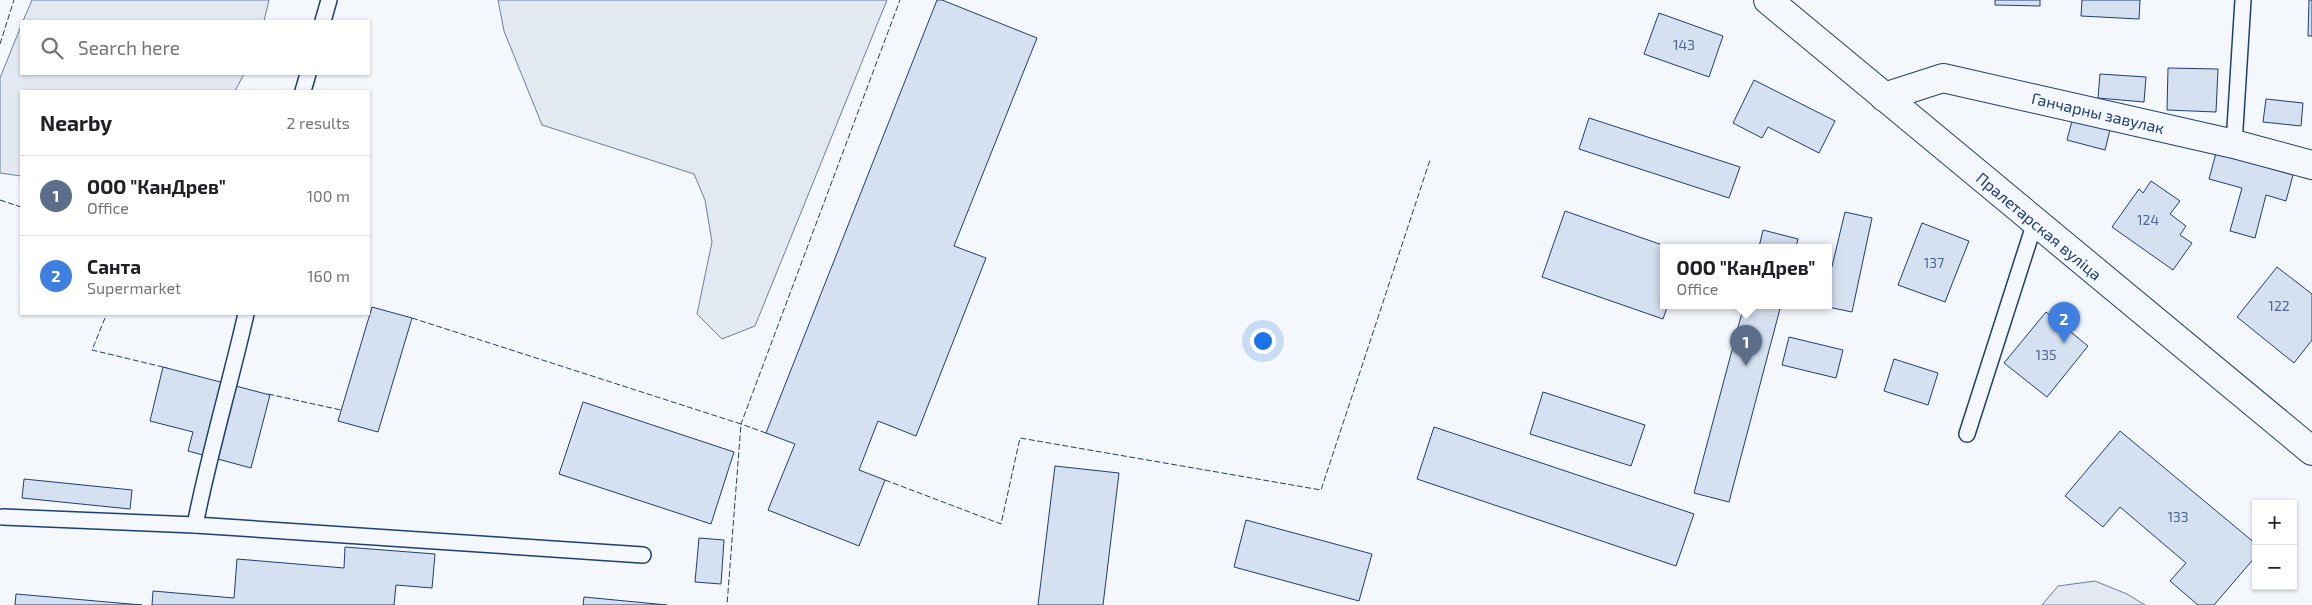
<!DOCTYPE html>
<meta charset="utf-8">
<style>
:root{--surface:#fff;--page:#f2f2f2;--text:#202124;--muted:#757577;--line:#e0e0e0;--accent:#2563eb}
body{margin:0;font-family:"Exo 2",sans-serif;background:var(--page);color:var(--text)}
.controls{position:absolute;right:15px;bottom:15px;display:grid;overflow:hidden;border-radius:0px;box-shadow:0 1px 4px #0004}
.controls button{width:45px;height:45px;display:grid;place-items:center;padding:0;border:0;border-bottom:1px solid var(--line);background:var(--surface);color:var(--text);font:25px sans-serif}
.you{position:absolute;left:1262px;top:340px;width:18px;height:18px;margin:-12px;border:4px solid #fff;border-radius:50%;background:#1a73e8;box-shadow:0 0 0 8px #1a73e833}
.badge{display:grid;place-items:center;width:32px;height:32px;border-radius:50%;background:var(--accent);color:#fff;font-size:16px;font-weight:700}
.pin{position:absolute;translate:-50% -41px;filter:drop-shadow(0 1px 2px #0008)}
.pin::after{content:'';position:absolute;top:26px;width:18px;height:15px;background:inherit;clip-path:polygon(0 0,100% 0,50% 100%)}
.popup{position:absolute;left:1660px;top:244px;width:172px;height:65px;box-sizing:border-box;display:grid;place-content:center;border-radius:0px;background:var(--surface);filter:drop-shadow(0 1px 4px #0005);font-size:16px;white-space:nowrap;color:var(--muted)}
.popup b{font-size:19px;color:var(--text)}
.popup::after{content:'';position:absolute;left:50%;top:100%;margin-left:-10px;border:10px solid transparent;border-top-color:var(--surface)}
.list{margin:0;padding:0;list-style:none}
h2{display:flex;justify-content:space-between;align-items:center;height:65px;margin:0;padding:0 20px;font-size:21px}
h2 small{font-size:16px;font-weight:400;color:var(--muted)}
.list li{display:grid;grid-template-columns:32px 1fr auto;gap:15px;align-items:center;box-sizing:border-box;height:80px;padding:0 20px;border-top:1px solid var(--line)}
.list b{display:block;font-size:19px;white-space:nowrap}
.list p{margin:0;font-size:16px;white-space:nowrap;color:var(--muted)}
.list em{font-size:16px;font-style:normal;color:var(--muted)}
.icon{flex:none;width:28px;height:28px;fill:none;stroke:currentColor;stroke-width:2;stroke-linecap:round;stroke-linejoin:round}
.map{position:relative;flex:none;width:2312px;height:605px;overflow:hidden}
.search{position:absolute;background:var(--surface);box-shadow:0 1px 4px #0004;left:20px;top:20px;width:350px;height:55px;display:flex;align-items:center;gap:12px;box-sizing:border-box;padding:0 18px;border-radius:0px;color:var(--muted);font-size:19px}
.panel{position:absolute;background:var(--surface);box-shadow:0 1px 4px #0004;left:20px;top:90px;width:350px;height:225px;border-radius:0px}
.map>svg:first-child{display:block}
.green{fill:#e3e9f0;stroke:#687fa3}
.building{fill:#d5e0f0;stroke:#1d3f73}
.lines{fill:none;stroke-linecap:round;stroke-linejoin:round}
.service-casing{stroke:#1d3f73;stroke-width:18}
.minor-casing{stroke:#1d3f73;stroke-width:30}
.secondary-casing{stroke:#1d3f73;stroke-width:30}
.service{stroke:#f4f7fb;stroke-width:15}
.minor{stroke:#f4f7fb;stroke-width:28}
.secondary{stroke:#f4f7fb;stroke-width:28}
.fence{stroke:#1d3f73;stroke-width:1;stroke-dasharray:6 2.5;stroke-linecap:butt}
.labels{text-anchor:middle;stroke-width:4;stroke-linejoin:round;paint-order:stroke}
.number-label{font-size:14px;fill:#4b6792}
.street-label{font-size:16px;fill:#1d3f73;stroke:#f4f7fb}
</style>
<div class="map">
<svg width="2312" height="605" viewBox="0 0 2312 605">
<rect width="100%" height="100%" fill="#f4f7fb"/>
<g class="green">
<polygon points="32,0 269,0 264,21 23,21"/>
<polygon points="498,0 887,0 755,326 722,339 697,314 712,242 705,200 694,174 542,125 504,31"/>
<polygon points="21,26 21,74 244,74 235,91 21,91 21,176 0,173 0,78"/>
<polygon points="2095,581 2127,594 2145,605 2042,605 2058,586"/>
</g>
<g class="building">
<polygon points="937,0 942,0 1037,38 954,246 986,258 916,436 878,421 859,470 885,480 859,546 768,510 795,444 766,433"/>
<polygon points="1995,0 2040,0 2040,6 1995,5"/>
<polygon points="2082,0 2140,0 2139,19 2081,16"/>
<polygon points="2309,0 2312,0 2312,36 2308,36"/>
<polygon points="1659,13 1723,36 1709,77 1644,54"/>
<polygon points="2168,68 2218,69 2216,112 2167,110"/>
<polygon points="2100,74 2146,77 2144,102 2098,98"/>
<polygon points="1754,80 1835,121 1819,153 1768,127 1762,138 1733,123"/>
<polygon points="2266,99 2303,103 2301,126 2263,122"/>
<polygon points="2073,117 2111,126 2105,150 2067,140"/>
<polygon points="1589,118 1740,167 1729,198 1579,149"/>
<polygon points="2216,153 2293,175 2286,201 2266,195 2255,238 2230,231 2242,188 2209,179"/>
<polygon points="2151,181 2180,201 2170,214 2186,226 2180,235 2192,243 2173,270 2112,227 2139,189 2143,193"/>
<polygon points="1565,211 1668,247 1664,247 1664,305 1668,305 1663,319 1542,277"/>
<polygon points="1845,212 1872,218 1852,312 1823,306 1828,305 1828,283"/>
<polygon points="1922,223 1969,241 1945,302 1898,285"/>
<polygon points="1763,230 1798,239 1796,247 1759,247"/>
<polygon points="2277,267 2312,294 2312,340 2294,363 2237,317"/>
<polygon points="1744,305 1781,305 1729,502 1694,493"/>
<polygon points="372,307 412,318 378,432 338,421"/>
<polygon points="2046,312 2088,346 2047,397 2004,363"/>
<polygon points="1789,337 1843,350 1836,378 1782,365"/>
<polygon points="1894,359 1938,373 1928,405 1884,391"/>
<polygon points="163,367 270,395 251,468 188,451 193,432 150,421"/>
<polygon points="1543,392 1645,425 1631,466 1530,434"/>
<polygon points="583,402 734,452 711,524 559,474"/>
<polygon points="1434,427 1694,514 1676,566 1417,479"/>
<polygon points="2120,431 2256,544 2256,556 2214,605 2198,605 2170,581 2186,563 2120,507 2103,527 2065,496"/>
<polygon points="1055,466 1119,473 1103,605 1038,605"/>
<polygon points="24,479 132,490 130,509 22,498"/>
<polygon points="1246,520 1372,554 1359,601 1234,567"/>
<polygon points="699,538 724,540 721,584 695,582"/>
<polygon points="345,547 435,554 432,588 396,585 394,605 152,605 153,591 234,598 237,559 344,568"/>
<polygon points="16,594 142,605 15,605"/>
<polygon points="584,597 667,605 583,605"/>
</g>
<g class="lines">
<defs>
<g id="service">
<polyline points="323,21 329,0"/>
<polyline points="303,91 308,74"/>
<polyline points="2234,144 2243,0"/>
<path d="M246,314C230,384 209,454 195,525L643,555"/>
<polyline points="1967,434 2035,222"/>
<polyline points="3,517 195,525"/>
</g>
<polyline id="minor" points="1884,97 1943,78 2234,144 2312,165"/>
<polyline id="secondary" points="1768,0 2312,451"/>
</defs>
<use href="#service" class="service-casing"/>
<use href="#minor" class="minor-casing"/>
<use href="#secondary" class="secondary-casing"/>
<use href="#service" class="service"/>
<use href="#minor" class="minor"/>
<use href="#secondary" class="secondary"/>
<g class="fence">
<polyline points="0,44 14,0"/>
<polyline points="0,200 21,207"/>
<polyline points="105,318 92,350 167,368"/>
<polyline points="412,318 741,424 727,605"/>
<polyline points="268,394 341,410"/>
<polyline points="766,433 741,424 900,0"/>
<polyline points="885,480 1001,524 1020,438 1321,490 1430,160"/>
</g>
</g>
<g class="labels">
<g class="number-label">
<text x="1684" y="50">143</text>
<text x="2148" y="225">124</text>
<text x="1934" y="268">137</text>
<text x="2279" y="311">122</text>
<text x="2046" y="360">135</text>
<text x="2178" y="522">133</text>
</g>
<g class="street-label">
<text transform="translate(2098 113) rotate(13)" y="6">Ганчарны завулак</text>
<text transform="translate(2039 226) rotate(40)" y="6">Пралетарская вуліца</text>
</g>
</g>
</svg>
<div class="controls">
<button>+</button>
<button>−</button>
</div>
<div class="you"></div>
<div class="pin badge" style="left:1746px;top:366px;background:#5c6f8a">1</div>
<div class="popup"><b>ООО &quot;КанДрев&quot;</b>Office</div>
<div class="pin badge" style="left:2064px;top:343px;background:#3f7fe0">2</div>
<div class="search"><svg class="icon" aria-label="search" viewBox="0 0 24 24"><circle cx="10" cy="10" r="6"/><path d="M15 15l6 6"/></svg>Search here</div>
<section class="panel">
<h2>Nearby<small>2 results</small></h2>
<ul class="list">
<li><span class="badge" style="background:#5c6f8a">1</span><div><b>ООО &quot;КанДрев&quot;</b><p>Office</p></div><em>100 m</em></li>
<li><span class="badge" style="background:#3f7fe0">2</span><div><b>Санта</b><p>Supermarket</p></div><em>160 m</em></li>
</ul>
</section>
</div>
